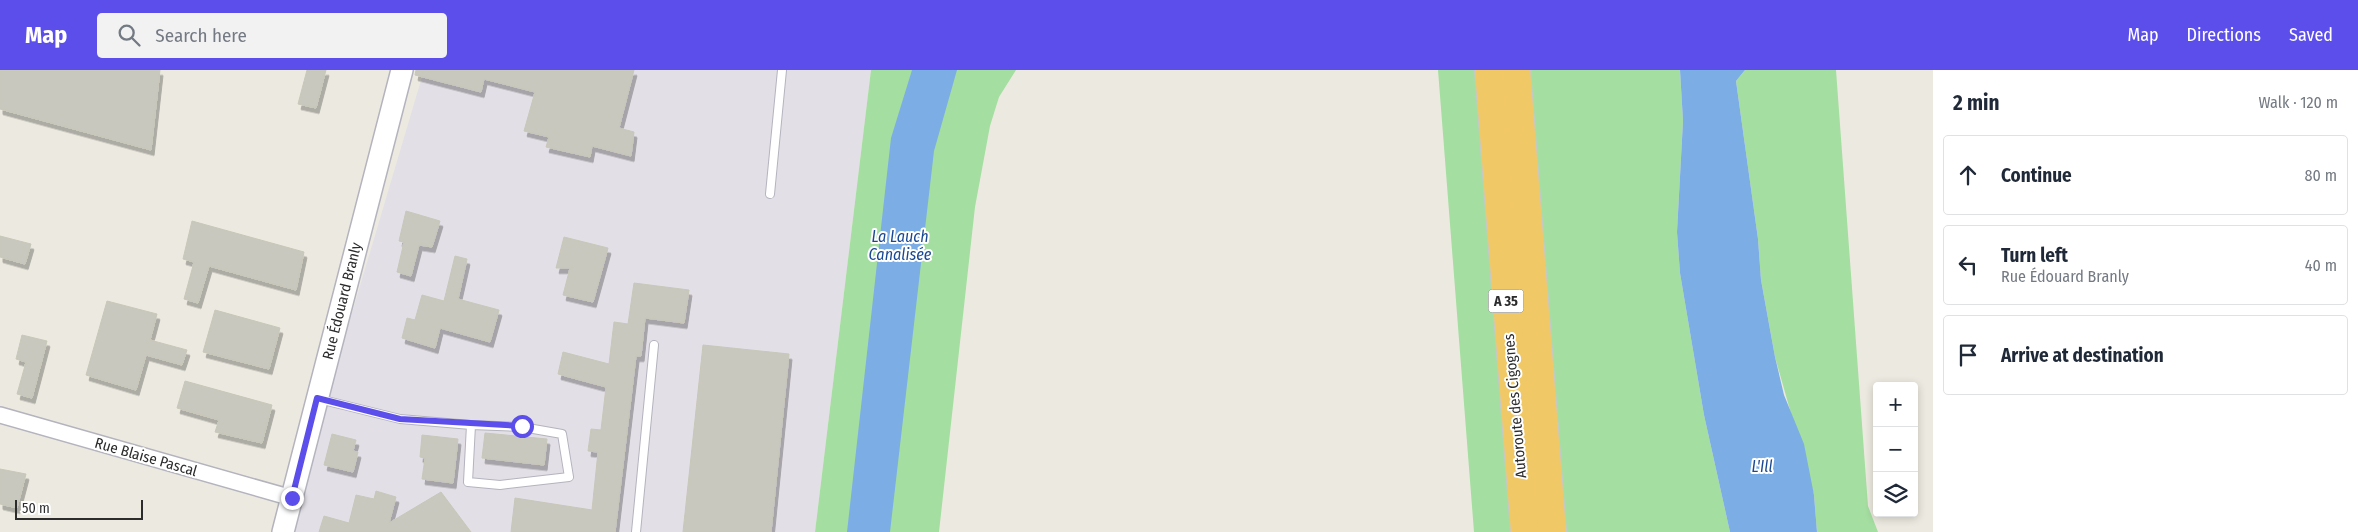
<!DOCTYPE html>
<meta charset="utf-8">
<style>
:root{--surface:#fff;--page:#f2f2f3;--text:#1f2937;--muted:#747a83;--line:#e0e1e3;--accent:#5b4eeb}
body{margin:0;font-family:"Fira Sans Condensed",sans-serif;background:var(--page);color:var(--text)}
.controls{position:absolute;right:15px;bottom:15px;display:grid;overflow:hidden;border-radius:5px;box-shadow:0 2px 8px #0003}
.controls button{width:45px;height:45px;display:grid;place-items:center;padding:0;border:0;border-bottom:1px solid var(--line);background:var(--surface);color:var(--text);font:25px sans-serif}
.scale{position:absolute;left:15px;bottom:12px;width:128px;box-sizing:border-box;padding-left:5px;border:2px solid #2c2c2c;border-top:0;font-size:14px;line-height:18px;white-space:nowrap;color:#2c2c2c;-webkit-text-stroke:4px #fff;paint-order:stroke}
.stop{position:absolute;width:15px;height:15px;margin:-11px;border:4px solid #5b4eeb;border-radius:50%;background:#fff}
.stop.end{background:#5b4eeb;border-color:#fff;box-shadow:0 1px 5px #0008}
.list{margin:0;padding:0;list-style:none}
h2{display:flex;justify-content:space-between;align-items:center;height:65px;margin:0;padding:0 20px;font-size:21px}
h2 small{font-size:16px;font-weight:400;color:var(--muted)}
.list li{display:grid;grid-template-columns:32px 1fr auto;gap:15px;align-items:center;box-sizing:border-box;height:80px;margin:0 10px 10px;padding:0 10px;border:1px solid var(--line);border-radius:5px}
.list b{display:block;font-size:19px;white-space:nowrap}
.list p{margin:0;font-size:16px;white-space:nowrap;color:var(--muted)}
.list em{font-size:16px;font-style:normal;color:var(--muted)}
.icon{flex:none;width:28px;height:28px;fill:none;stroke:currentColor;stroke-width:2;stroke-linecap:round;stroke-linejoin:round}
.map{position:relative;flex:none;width:1933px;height:462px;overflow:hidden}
header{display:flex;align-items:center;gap:30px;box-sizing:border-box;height:70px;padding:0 25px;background:var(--accent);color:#fff}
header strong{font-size:24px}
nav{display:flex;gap:28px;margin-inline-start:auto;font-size:18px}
.search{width:350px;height:45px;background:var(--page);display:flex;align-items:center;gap:12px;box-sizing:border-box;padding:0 18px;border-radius:5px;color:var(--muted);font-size:19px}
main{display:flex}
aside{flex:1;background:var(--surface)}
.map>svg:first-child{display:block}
.industrial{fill:#e3dfe6}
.green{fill:#a5dea1}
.water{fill:#7cade5}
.building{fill:#c8c8be;stroke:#c8c7b9;filter:url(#shadow)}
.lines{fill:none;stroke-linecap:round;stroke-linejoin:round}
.lane-casing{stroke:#b4b3be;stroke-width:10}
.street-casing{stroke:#b4b3be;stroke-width:18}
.secondary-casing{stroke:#b4b3be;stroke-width:24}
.highway-casing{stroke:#c8c8c8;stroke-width:30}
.lane{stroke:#fff;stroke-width:8}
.street{stroke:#fff;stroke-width:15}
.secondary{stroke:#fff;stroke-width:21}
.highway{stroke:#f1c866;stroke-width:28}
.route{stroke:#5b4eeb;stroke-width:6}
.labels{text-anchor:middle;stroke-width:4;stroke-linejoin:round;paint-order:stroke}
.shield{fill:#fff;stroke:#6b6b6b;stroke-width:1}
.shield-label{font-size:14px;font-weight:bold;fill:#2c2c2c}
.street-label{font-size:15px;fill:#2c2c2c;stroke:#fff}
.water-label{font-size:16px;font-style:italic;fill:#194893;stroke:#fff}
</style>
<header>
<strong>Map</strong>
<div class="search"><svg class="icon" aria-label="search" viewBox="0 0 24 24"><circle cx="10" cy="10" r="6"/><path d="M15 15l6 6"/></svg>Search here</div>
<nav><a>Map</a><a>Directions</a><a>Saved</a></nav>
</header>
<main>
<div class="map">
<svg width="1933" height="462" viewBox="0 0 1933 462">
<defs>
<filter id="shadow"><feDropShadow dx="3" dy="5.5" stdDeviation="0" flood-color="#0004"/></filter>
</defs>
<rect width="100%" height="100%" fill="#eceae0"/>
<polygon class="industrial" points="424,0 871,0 815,462 287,462"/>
<g class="green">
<polygon points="871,0 1016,0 999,27 990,56 975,137 939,462 815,462"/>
<polygon points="1438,0 1680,0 1683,51 1677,162 1680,203 1704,345 1730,462 1474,462"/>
<polygon points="1745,0 1836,0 1868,436 1878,462 1817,462 1814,425 1775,287 1761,210 1758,169 1736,11"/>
</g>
<g class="water">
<polygon points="912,0 957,0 934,81 890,462 847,462 891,68"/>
<polygon points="1680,0 1745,0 1736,11 1758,169 1761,210 1775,287 1784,325 1804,374 1814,425 1817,462 1730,462 1704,345 1680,203 1677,162 1683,51"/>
</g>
<g class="building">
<polygon points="0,0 160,0 151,80 0,39"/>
<polygon points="307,0 326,0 316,38 298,34"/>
<polygon points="416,0 634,0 619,58 634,62 631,86 592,76 590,87 546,77 549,67 524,61 535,22 484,9 481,22 415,5"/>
<polygon points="406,141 440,151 432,177 419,175 411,206 397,202 404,172 399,171"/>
<polygon points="192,151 304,182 296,220 209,196 198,233 184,229 194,192 183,189"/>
<polygon points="0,166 31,174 25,194 0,187"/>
<polygon points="564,167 608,178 593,232 563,225 570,198 556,198"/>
<polygon points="455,186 467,189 458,229 499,240 490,272 440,258 435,278 402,268 407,248 415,250 422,225 444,231"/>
<polygon points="634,213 689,220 684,253 645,248 641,286 636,286 615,462 511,462 515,428 592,440 598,382 588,381 591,359 601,360 606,317 558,304 563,282 609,294 614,252 628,254"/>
<polygon points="107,231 157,244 150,270 187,280 182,295 146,285 136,320 86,305"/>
<polygon points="215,240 280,258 269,299 203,282"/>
<polygon points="22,265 47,271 32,328 17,324 26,292 16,289"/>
<polygon points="703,275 789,284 771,462 683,462"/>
<polygon points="185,311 272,335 262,373 215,362 219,350 177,338"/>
<polygon points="485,363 547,369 544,395 482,388"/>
<polygon points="332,364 356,370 353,381 358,382 353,402 324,395"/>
<polygon points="422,365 458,369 453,413 422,409 425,388 420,387"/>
<polygon points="0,399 26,404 17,438 0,434"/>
<polygon points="376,421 396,427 389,453 441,422 471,462 319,462 324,446 349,453 356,425 374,429"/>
</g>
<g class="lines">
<defs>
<g id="lane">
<polyline points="770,124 782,0"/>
<polyline points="319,329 400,349 471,355 468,412 500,415 569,407 562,364 522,357 471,355"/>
<polyline points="636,462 654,275"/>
</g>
<polyline id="street" points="0,345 292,428"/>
<polyline id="secondary" points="283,462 402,0"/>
<g id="highway">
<polyline points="1489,0 1525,462"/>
<polyline points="1516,0 1552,462"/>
</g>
</defs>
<use href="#lane" class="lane-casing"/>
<use href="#street" class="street-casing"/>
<use href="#secondary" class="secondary-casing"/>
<use href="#highway" class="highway-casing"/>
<use href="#lane" class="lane"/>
<use href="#street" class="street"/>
<use href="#secondary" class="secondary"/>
<use href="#highway" class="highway"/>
</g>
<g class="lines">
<polyline class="route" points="292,428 317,328 400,349 522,356"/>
</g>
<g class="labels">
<rect class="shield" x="1488.5" y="219.5" width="35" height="23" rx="4"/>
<g class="shield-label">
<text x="1506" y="236">A 35</text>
</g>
<g class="street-label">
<text transform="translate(342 231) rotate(-76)" y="5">Rue Édouard Branly</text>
<text transform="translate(1515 336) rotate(-95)" y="5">Autoroute des Cigognes</text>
<text transform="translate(146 387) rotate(16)" y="5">Rue Blaise Pascal</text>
</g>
<g class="water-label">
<text x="900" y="172">La Lauch<tspan x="900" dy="18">Canalisée</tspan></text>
<text x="1762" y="402">L'Ill</text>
</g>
</g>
</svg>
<div class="controls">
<button>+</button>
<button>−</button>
<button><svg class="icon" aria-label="layers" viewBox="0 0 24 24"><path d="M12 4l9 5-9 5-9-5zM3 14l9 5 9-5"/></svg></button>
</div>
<div class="scale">50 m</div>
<div class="stop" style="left:522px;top:356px"></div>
<div class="stop end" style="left:292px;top:428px"></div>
</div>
<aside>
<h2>2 min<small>Walk · 120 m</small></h2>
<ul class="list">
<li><svg class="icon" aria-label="ahead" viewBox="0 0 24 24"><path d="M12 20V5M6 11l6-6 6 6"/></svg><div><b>Continue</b></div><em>80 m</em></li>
<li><svg class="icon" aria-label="left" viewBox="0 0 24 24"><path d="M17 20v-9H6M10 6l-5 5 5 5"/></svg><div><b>Turn left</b><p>Rue Édouard Branly</p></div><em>40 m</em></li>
<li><svg class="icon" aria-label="arrive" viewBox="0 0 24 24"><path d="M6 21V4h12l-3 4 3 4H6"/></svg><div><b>Arrive at destination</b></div></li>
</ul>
</aside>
</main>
